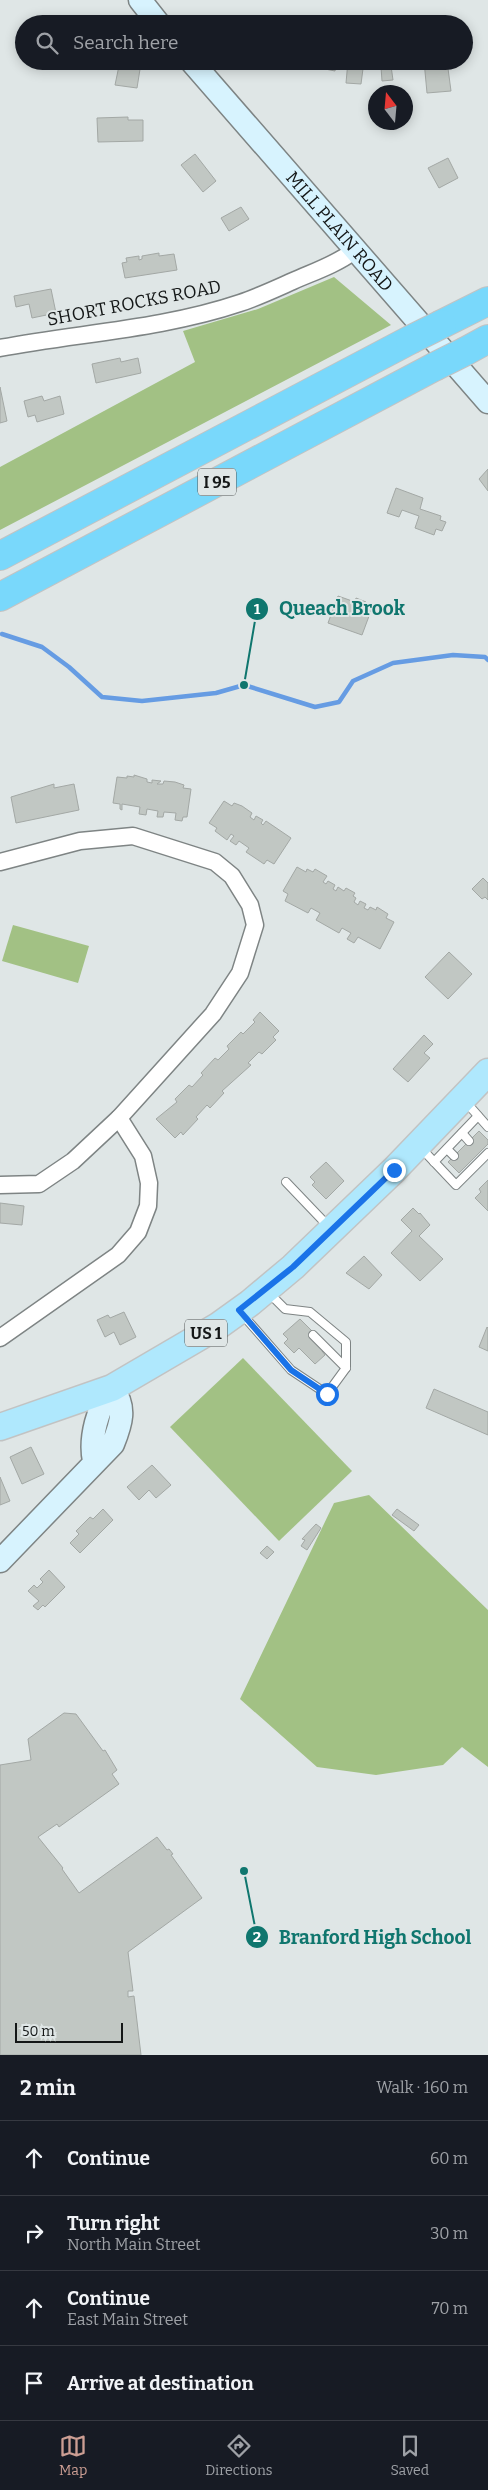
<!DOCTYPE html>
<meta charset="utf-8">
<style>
:root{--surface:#171b24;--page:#242831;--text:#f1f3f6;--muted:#9ea1a6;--line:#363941;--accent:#cc9e93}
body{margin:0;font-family:Bitter,serif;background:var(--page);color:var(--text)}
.compass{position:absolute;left:368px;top:85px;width:45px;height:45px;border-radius:50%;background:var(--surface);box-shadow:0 2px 12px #0003;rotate:344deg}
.scale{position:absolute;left:15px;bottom:12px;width:108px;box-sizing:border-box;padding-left:5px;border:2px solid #141717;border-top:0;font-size:14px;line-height:18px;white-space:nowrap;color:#141717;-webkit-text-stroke:4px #dfe6e6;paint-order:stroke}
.stop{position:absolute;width:15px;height:15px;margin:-11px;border:4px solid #1a73e8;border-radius:50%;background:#fff}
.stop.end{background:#1a73e8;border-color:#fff;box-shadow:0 1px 5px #0008}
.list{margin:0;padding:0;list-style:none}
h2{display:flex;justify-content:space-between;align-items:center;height:65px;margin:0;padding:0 20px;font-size:21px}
h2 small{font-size:16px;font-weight:400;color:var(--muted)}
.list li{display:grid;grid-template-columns:32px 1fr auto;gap:15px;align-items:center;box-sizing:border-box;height:75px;padding:0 20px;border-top:1px solid var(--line)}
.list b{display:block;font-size:19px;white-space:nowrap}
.list p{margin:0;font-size:16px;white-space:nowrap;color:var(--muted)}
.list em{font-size:16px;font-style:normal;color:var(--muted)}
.icon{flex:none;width:28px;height:28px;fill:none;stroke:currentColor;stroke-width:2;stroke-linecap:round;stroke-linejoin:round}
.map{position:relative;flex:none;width:488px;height:2055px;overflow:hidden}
.search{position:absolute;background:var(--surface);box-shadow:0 2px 12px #0003;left:15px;right:15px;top:15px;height:55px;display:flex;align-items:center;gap:12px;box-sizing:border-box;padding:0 18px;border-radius:28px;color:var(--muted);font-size:19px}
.sheet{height:365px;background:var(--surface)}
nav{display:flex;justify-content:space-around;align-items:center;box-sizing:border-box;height:70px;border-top:1px solid var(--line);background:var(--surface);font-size:14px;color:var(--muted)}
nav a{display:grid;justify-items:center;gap:2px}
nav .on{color:var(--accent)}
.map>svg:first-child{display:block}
.green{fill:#a2c184}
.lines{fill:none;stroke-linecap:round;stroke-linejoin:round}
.stream{stroke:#669ce3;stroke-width:4.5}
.building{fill:#c1c7c3;stroke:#a3a8a5}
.lane-casing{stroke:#7e8484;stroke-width:10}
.street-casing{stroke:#7e8484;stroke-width:19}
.secondary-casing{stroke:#7e8484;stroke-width:25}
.primary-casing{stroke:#c2c3c3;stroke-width:29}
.highway-casing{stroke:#c2c3c3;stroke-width:30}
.lane{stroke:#fff;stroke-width:8}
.street{stroke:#fff;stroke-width:16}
.secondary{stroke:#d7f3fe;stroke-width:22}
.primary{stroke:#afe8fd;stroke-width:26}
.highway{stroke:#79d8fb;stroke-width:28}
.highway-bridge-casing{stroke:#c2c3c3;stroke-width:30;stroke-linecap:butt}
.highway-bridge{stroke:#79d8fb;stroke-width:28}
.route{stroke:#1a73e8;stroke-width:6}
.labels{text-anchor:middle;stroke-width:4;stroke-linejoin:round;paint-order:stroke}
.shield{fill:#dfe6e6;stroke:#515555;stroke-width:1}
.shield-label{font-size:16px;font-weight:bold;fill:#141717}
.street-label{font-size:18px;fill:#141717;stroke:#dfe6e6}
.leader{fill:none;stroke:#0f766e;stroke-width:2}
.callout-dot{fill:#0f766e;stroke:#dfe6e6;stroke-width:2}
.mark-label{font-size:15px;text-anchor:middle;font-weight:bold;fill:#fff}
.callout-label{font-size:19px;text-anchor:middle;font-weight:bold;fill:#0f766e;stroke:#dfe6e6;stroke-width:4;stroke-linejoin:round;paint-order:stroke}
</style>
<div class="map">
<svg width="488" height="2055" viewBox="0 0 488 2055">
<rect width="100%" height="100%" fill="#dfe6e6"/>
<g class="green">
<polygon points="334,277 391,325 0,530 0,467 195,362 183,331 258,309"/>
<polygon points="13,925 89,946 78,983 2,961"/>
<polygon points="243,1358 352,1471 279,1541 170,1427"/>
<polygon points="369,1495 488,1610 488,1767 462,1747 443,1765 376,1775 317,1767 240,1699 334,1503"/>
</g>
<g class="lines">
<polyline class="stream" points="2,634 42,647 69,667 102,697 142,701 216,693 244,685 315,707 339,702 353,681 393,663 453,655 485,657 488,660"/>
</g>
<g class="building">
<polygon points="120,61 141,63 137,88 115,85"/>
<polygon points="327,61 337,61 335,71 325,69"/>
<polygon points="348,61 364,61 361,84 346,83"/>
<polygon points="424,61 447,61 451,91 427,93"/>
<polygon points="391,66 393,80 382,81 381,67"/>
<polygon points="128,117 128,120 143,120 143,141 98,142 97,118"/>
<polygon points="195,154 216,181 203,192 181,165"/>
<polygon points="448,158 458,178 439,188 428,168"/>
<polygon points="241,207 249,219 229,231 221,218"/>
<polygon points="159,253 159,256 174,254 177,270 125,278 122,263 127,262 126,258 139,256 139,260 142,259 142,256"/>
<polygon points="51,289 56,313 32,318 29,304 16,307 14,296"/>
<polygon points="120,358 121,362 138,358 141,373 96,383 92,364"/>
<polygon points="0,387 7,421 0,423"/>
<polygon points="42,396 44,401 60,396 64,414 37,422 35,415 28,417 24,401"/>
<polygon points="488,469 488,491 479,479"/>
<polygon points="396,488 423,498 420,509 441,516 440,520 446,522 442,531 436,529 434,535 415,528 419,516 402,510 399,517 387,513"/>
<polygon points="338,596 355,602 356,598 366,602 365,606 372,608 362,635 328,623"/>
<polygon points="134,775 147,779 147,782 152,783 152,780 161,781 157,784 163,784 164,781 175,782 184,785 183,788 191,789 187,817 183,817 182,821 175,820 176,813 164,812 163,817 157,817 158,811 147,809 146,815 139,814 140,807 122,804 122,810 120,809 120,804 113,803 117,777 127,778 127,776 134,777"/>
<polygon points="54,784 54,788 74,784 79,810 16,823 11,797"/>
<polygon points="224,801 232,806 234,803 242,806 252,813 250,817 254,820 256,816 263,820 261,823 263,825 266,821 291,838 274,864 267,860 264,864 246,852 249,848 239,841 236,845 230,841 234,836 231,834 227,840 215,831 217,828 209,823"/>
<polygon points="297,867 306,872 307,869 313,872 315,869 327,876 323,882 326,884 328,881 335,885 333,889 336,891 338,887 344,891 346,888 355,893 353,896 356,898 354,902 358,905 360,901 366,904 364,908 368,910 370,907 376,910 377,907 388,914 386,918 394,922 380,949 358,937 354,943 347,939 351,933 342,928 339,933 316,920 320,913 311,908 308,913 285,901 288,894 283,891"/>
<polygon points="483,878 488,883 488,900 485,897 482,899 472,889"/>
<polygon points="449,952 472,974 448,999 425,977"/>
<polygon points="260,1012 279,1031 273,1037 276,1040 262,1054 259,1052 248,1063 251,1065 222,1091 224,1093 210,1108 207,1105 196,1117 198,1119 183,1135 181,1132 175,1138 156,1119 177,1102 175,1099 189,1085 192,1087 203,1075 201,1073 215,1058 218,1060 229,1049 227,1046 241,1032 243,1034 255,1022 253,1020"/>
<polygon points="424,1035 433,1044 424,1053 430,1058 408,1082 393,1069"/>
<polygon points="479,1131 488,1140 488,1144 459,1173 448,1162"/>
<polygon points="326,1162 344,1181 326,1199 312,1185 315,1182 310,1177"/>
<polygon points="488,1180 488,1211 475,1198 481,1192 479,1189"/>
<polygon points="0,1203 24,1206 22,1225 0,1223"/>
<polygon points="413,1208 419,1214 420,1213 430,1225 419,1236 443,1259 420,1281 391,1253 412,1231 401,1220"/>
<polygon points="364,1256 382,1275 369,1289 346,1273"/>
<polygon points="124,1312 136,1337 120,1345 114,1332 105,1337 97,1320 108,1315 110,1318"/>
<polygon points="300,1319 315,1334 324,1350 322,1351 325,1355 315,1364 299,1348 294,1353 284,1343 288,1339 283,1334"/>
<polygon points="487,1327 488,1328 488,1351 479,1347"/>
<polygon points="434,1389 488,1412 488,1435 426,1408"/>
<polygon points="31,1447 44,1474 22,1484 10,1457"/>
<polygon points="152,1465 171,1485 156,1498 149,1490 139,1500 127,1487"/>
<polygon points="0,1477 10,1501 0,1505"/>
<polygon points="103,1509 113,1520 80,1553 70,1543 79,1534 76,1531 90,1517 93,1519"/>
<polygon points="397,1509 419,1525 414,1531 392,1515"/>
<polygon points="316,1524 321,1528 307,1550 301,1546 305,1540 302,1539"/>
<polygon points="267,1546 274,1552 267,1559 260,1553"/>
<polygon points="49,1570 65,1587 45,1607 43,1605 38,1610 33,1606 39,1601 28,1591 34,1585 37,1588 43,1582 40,1579"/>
<polygon points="64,1713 76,1714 103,1751 105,1750 117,1770 112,1774 119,1784 59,1827 57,1824 38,1837 63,1868 62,1869 79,1893 157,1837 167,1850 169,1849 173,1854 171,1855 202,1898 128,1952 133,1991 128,1991 128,1997 134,1996 141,2055 0,2055 0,1765 31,1760 28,1739"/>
</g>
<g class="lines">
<defs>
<g id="lane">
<polyline points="465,1101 488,1127"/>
<polyline points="462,1133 469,1141"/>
<polyline points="421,1148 456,1185 488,1153"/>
<polyline points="447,1149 454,1156"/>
<polyline points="434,1162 478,1116"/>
<polyline points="286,1182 329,1227"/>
<polyline points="242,1314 291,1370 327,1394 346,1368 346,1342 310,1312 285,1309 269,1293"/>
<polyline points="313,1335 346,1368"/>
</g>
<g id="street">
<path d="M0,348C79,333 163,329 240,303C258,297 275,289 293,281C313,272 335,265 354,251"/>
<polyline points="0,862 80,841 133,836 215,862 232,876 250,905 255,925 240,973 213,1014 119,1118 143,1156 149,1183 148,1206 138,1232 118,1255 0,1338"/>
<polyline points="0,1185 39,1184 73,1161 119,1118"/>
</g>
<g id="secondary">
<polyline points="140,0 159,24"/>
<path id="s1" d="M191,61L488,402"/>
<path d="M0,1561L113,1444C121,1424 127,1407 112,1388C98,1407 89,1438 94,1461"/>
</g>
<polyline id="primary" points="0,1427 112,1388 218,1326 250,1303 293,1267 394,1170 488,1072"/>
<g id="highway">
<polyline points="442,324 488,301"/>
<polyline points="466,351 488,339"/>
<polyline points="0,556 410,340"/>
<polyline points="0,597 434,367"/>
</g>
</defs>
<use href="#lane" class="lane-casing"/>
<use href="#street" class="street-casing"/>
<use href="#secondary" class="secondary-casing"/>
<use href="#primary" class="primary-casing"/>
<use href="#highway" class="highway-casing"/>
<use href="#lane" class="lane"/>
<use href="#street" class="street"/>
<use href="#secondary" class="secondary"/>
<use href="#primary" class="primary"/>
<use href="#highway" class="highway"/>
<defs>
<g id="highway-bridge">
<polyline points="410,340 442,324"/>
<polyline points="434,367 466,351"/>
</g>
</defs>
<use href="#highway-bridge" class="highway-bridge-casing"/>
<use href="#highway-bridge" class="highway-bridge"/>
</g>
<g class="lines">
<polyline class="route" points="327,1394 291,1370 239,1310 293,1267 394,1170"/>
</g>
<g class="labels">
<g class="shield">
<rect x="198" y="468.5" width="38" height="27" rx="4"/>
<rect x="185" y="1319.5" width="42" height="27" rx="4"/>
</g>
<g class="shield-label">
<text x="217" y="488">I 95</text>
<text x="206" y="1339">US 1</text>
</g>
<g class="street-label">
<text dy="6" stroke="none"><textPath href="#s1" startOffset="226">MILL PLAIN ROAD</textPath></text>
<text transform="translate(134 303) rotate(-11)" y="6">SHORT ROCKS ROAD</text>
</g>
</g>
<path class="leader" d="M244 685L257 609M244 1871L257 1937"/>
<g class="callout-dot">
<circle cx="244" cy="685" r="5"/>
<circle cx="244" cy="1871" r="5"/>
<circle cx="257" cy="609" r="12"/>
<circle cx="257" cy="1937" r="12"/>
</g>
<g class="mark-label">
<text x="257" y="614">1</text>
<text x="257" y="1942">2</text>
</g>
<g class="callout-label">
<text x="342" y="615">Queach Brook</text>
<text x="375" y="1944">Branford High School</text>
</g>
</svg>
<svg class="compass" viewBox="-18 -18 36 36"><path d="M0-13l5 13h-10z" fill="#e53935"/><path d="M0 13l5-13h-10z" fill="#9ea1a6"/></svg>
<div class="scale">50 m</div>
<div class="stop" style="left:327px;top:1394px"></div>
<div class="stop end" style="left:394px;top:1170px"></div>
<div class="search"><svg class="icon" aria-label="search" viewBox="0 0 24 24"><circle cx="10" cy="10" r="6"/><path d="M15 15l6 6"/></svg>Search here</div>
</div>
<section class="sheet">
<h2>2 min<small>Walk · 160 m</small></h2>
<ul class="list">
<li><svg class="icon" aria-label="ahead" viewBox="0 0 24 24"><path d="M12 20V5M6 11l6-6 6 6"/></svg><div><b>Continue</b></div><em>60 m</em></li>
<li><svg class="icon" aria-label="right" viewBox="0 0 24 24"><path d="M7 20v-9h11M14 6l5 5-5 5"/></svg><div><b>Turn right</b><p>North Main Street</p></div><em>30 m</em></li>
<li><svg class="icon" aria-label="ahead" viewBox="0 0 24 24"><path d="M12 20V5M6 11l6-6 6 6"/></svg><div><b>Continue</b><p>East Main Street</p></div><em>70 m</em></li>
<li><svg class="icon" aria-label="arrive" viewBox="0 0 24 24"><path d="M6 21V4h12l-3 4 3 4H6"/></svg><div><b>Arrive at destination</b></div></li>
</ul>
</section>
<nav>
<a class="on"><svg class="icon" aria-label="map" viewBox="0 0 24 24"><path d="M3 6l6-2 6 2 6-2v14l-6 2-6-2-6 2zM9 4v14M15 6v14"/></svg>Map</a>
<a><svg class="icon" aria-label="directions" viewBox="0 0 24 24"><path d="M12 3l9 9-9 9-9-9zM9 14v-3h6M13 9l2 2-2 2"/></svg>Directions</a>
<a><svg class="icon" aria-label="saved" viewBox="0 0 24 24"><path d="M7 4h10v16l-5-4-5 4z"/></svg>Saved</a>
</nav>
